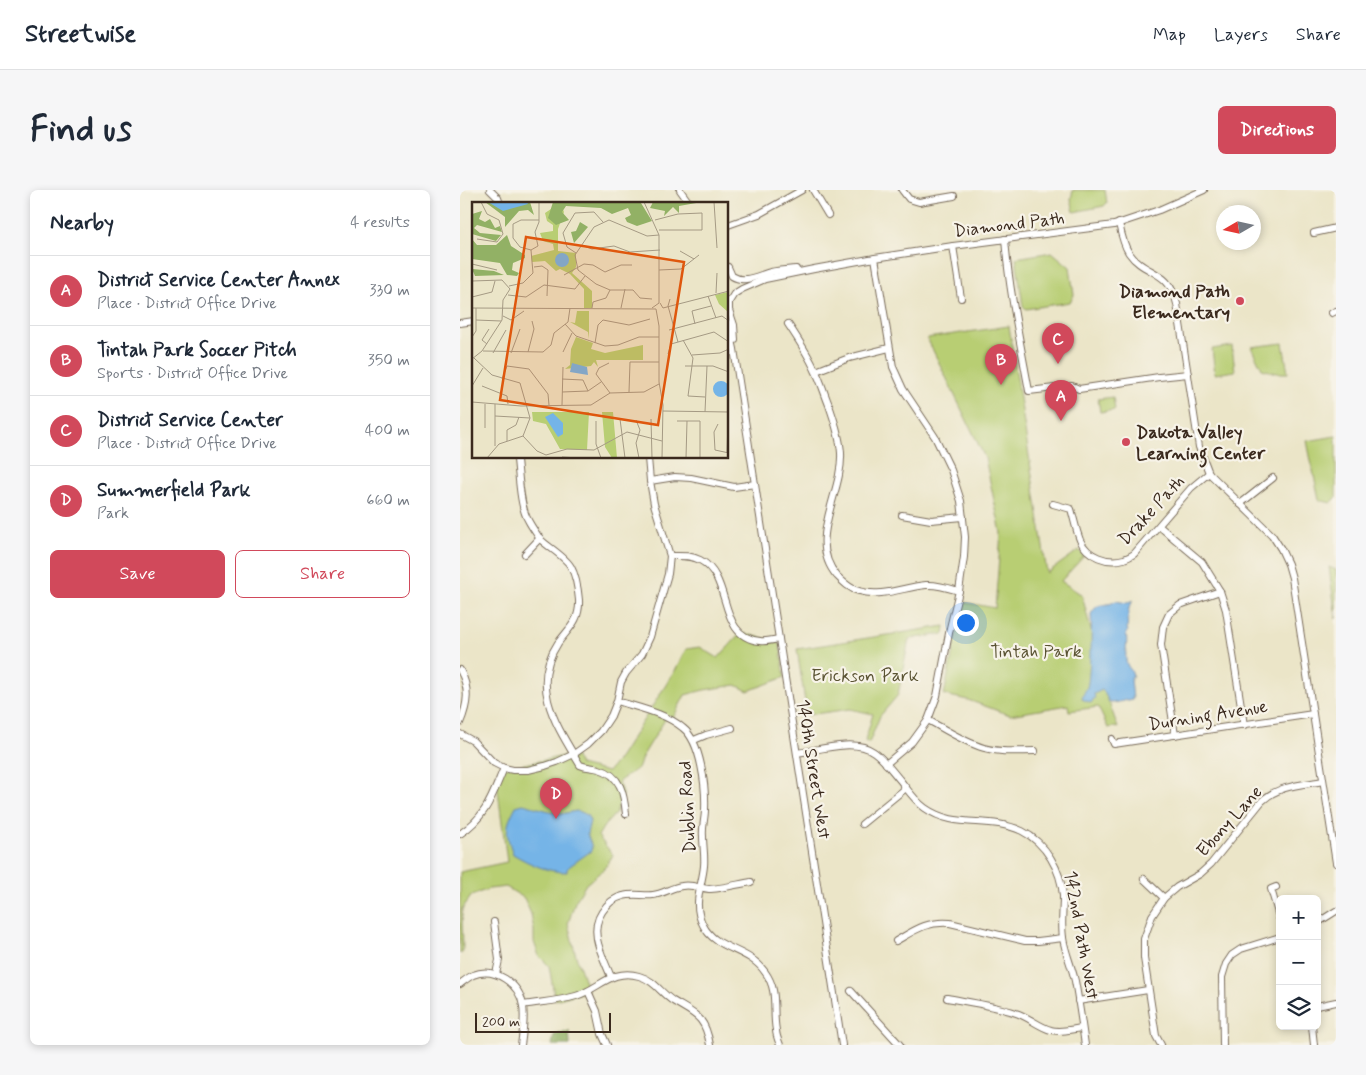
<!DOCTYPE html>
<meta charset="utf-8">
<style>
:root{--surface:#fff;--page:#f6f6f7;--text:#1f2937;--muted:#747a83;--line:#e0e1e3;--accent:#d1495b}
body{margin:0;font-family:Mynerve,sans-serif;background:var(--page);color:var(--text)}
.controls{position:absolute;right:15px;bottom:15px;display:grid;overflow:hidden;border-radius:8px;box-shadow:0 2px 8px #0003}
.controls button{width:45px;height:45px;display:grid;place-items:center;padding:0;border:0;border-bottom:1px solid var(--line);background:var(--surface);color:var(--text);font:25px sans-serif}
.compass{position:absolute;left:756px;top:15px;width:45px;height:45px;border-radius:50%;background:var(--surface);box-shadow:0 2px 8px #0003;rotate:261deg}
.scale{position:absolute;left:15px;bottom:12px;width:136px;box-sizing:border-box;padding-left:5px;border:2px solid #3b2a1e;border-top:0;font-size:14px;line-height:18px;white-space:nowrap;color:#3b2a1e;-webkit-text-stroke:4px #f7f3e8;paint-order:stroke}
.you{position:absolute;left:505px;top:432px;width:18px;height:18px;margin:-12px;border:4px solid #fff;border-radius:50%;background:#1a73e8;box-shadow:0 0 0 8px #1a73e833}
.badge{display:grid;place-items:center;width:32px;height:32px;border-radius:50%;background:var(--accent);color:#fff;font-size:16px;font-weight:700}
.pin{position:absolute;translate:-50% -41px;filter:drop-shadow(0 1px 2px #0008)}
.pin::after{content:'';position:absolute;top:26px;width:18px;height:15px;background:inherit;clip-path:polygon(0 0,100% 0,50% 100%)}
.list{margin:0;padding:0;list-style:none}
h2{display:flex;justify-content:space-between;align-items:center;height:65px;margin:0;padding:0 20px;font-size:21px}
h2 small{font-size:16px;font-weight:400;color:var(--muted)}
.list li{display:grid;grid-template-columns:32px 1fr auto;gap:15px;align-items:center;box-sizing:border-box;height:70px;padding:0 20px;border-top:1px solid var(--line)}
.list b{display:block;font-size:19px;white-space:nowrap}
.list p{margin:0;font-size:16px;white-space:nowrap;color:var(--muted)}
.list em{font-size:16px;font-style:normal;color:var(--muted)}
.actions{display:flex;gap:10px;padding:15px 20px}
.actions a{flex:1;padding:11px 0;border:1px solid var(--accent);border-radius:8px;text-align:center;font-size:18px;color:var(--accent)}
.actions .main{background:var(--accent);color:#fff}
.icon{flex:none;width:28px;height:28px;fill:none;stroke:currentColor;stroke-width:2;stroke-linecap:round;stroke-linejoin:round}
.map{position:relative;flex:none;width:876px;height:855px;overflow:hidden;border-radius:8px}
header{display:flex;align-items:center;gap:30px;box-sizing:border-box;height:70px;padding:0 25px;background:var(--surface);border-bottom:1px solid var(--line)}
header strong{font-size:24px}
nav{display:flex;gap:28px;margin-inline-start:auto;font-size:18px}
.intro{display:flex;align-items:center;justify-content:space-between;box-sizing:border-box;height:120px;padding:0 30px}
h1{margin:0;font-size:35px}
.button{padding:12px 22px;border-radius:8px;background:var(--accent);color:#fff;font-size:18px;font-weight:700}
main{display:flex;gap:30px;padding:0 30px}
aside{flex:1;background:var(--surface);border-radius:8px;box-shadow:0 2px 8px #0003}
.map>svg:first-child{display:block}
.green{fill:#b8ce73;stroke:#7a7c48}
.forest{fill:#92b165;stroke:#666e42}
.water{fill:#74b4e7;stroke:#586f82}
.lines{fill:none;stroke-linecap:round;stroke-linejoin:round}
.minor-casing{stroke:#796b5a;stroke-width:8}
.minor{stroke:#fff;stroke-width:6}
.poi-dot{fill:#d1495b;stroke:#f7f3e8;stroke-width:2}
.labels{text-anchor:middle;stroke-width:4.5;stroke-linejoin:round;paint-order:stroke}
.street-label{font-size:18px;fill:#3b2a1e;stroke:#f7f3e8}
.poi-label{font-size:18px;font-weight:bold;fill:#3b2a1e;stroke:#f7f3e8;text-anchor:end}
.park-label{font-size:18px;fill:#5a5333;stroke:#f7f3e8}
.inset-road{fill:none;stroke:#a59a84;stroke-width:1}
.view{fill:#df570d;fill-opacity:0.15;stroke:#df570d;stroke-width:2.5}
.inset-edge{fill:none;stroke:#3b2a1e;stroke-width:2.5}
</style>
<header>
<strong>Streetwise</strong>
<nav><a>Map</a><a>Layers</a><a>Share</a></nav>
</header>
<div class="intro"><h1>Find us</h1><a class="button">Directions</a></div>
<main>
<aside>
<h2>Nearby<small>4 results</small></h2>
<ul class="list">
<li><span class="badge">A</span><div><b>District Service Center Annex</b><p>Place · District Office Drive</p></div><em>330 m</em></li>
<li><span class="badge">B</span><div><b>Tintah Park Soccer Pitch</b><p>Sports · District Office Drive</p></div><em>350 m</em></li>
<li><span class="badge">C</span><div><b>District Service Center</b><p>Place · District Office Drive</p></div><em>400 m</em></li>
<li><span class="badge">D</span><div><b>Summerfield Park</b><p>Park</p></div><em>660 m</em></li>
</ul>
<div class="actions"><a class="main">Save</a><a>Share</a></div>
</aside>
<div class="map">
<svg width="876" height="855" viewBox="0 0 876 855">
<rect width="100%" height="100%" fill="#f7f3e8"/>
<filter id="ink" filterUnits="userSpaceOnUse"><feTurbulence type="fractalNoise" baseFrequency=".02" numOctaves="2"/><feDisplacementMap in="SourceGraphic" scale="10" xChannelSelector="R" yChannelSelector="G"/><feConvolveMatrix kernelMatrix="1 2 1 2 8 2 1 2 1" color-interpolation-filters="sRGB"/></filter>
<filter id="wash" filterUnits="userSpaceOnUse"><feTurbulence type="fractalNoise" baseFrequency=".0096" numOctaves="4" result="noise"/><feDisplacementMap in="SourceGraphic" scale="20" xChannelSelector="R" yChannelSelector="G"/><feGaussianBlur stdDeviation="1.12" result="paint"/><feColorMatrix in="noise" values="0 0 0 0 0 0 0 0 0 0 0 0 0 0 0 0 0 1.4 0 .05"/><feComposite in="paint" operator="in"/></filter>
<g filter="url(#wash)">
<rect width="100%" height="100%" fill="#ebe5c8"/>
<g class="green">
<polygon points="613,0 645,0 647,13 644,16 614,22 611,9"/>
<polygon points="592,62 610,77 614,105 610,112 566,119 563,116 556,68"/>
<polygon points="549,136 587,383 619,360 624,366 601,391 622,405 649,512 658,538 653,537 648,538 638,517 609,521 608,515 550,525 508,510 484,505 503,412 535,418 541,343 525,268 467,148"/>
<polygon points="823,153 828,183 816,183 802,179 791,157"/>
<polygon points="772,156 775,181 755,184 752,159"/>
<polygon points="653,207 655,220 640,222 638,209"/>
<polygon points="876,246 876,308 871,313 859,310 847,251"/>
<polygon points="869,377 876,380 876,428"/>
<polygon points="485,436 484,444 449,449 438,505 420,526 409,553 405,551 413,524 390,519 347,525 337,459"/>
<polygon points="281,443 312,450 319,449 325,487 288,501 276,495 244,500 225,505 212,530 206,528 182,567 179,577 158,592 163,603 156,623 144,636 138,646 153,665 144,679 126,694 115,712 108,734 116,766 128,801 95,810 89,776 79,766 74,752 74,740 71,724 64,708 46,697 29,699 12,705 2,719 3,762 0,764 0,682 47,672 37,593 44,578 114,564 120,575 148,582 160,567 216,479 226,459 240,457 258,468"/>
</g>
<polygon class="forest" points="109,841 110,855 92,855 94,845"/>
<g class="water">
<path d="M656,411L667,413L673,411L670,415L669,418L667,438L668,441L666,443C669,455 661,471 671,480L673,486L671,489L673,509L654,513L649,512L644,502L642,500L634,504L635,507L631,513L622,509C623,503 625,502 627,497C629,493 630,466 630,461L631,459C631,447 632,436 631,424C638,414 637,416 648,414C651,414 653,412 656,411Z"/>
<path d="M63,614L101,624L116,621L121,622L127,625L130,631L127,644L132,657L131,661L110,676L107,679V682C86,682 70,674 53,664C45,642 45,637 56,616Z"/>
</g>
</g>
<g filter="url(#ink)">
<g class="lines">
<defs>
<g id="minor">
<polyline points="30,0 38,8 40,14"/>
<polyline points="220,0 230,14"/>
<polyline points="353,0 368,25"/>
<polyline points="442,0 449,9 459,12 494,6"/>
<path d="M659,33C661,43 663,54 669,63C685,86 709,78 717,114L739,257L749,283L812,345L821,359L828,374L832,388L876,673"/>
<polyline points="268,35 299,24 342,0"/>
<polyline points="854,43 876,38"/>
<path d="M545,49C549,100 560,151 569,201L612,196L619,199L699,187L728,184"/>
<polyline points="493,56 501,108"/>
<polyline points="415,68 433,177 443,199 475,247 491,280 501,311 505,347 504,367 499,401 490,438 477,506 468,530 452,552 426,574"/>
<path d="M268,77L272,86C285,94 298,85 311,82C320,80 328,80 336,79"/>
<polyline points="872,123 876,121"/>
<polyline points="0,133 14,131"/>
<polyline points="268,133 274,159 382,855"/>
<path d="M328,134C338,149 348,164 355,180C361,191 364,203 369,215C374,230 380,246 381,263C383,304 346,350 377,386C383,392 390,399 399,401C421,408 444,397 466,395C477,394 489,398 499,401"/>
<polyline points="275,150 274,135 269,120 269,112 274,104 282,99 305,89 354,79 415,68 493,56 654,35 699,20 744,0"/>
<polyline points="356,181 389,168 429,158"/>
<path d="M57,270C59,286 60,317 68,330C71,336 76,343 80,349C88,357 106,367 111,377C116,386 118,399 119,410C120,431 109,438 98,453C69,497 97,536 120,575C127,578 132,577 139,579C161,585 164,604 166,624"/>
<polyline points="190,291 215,287 231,288 274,297 295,294"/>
<path d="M593,314L611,319C614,329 616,340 620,350C627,366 647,374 664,369C667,368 671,366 674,364L731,298L749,283"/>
<polyline points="780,314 813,288"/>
<polyline points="442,325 471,330 503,327"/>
<polyline points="699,336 742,372 760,401 766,420 784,535"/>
<polyline points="65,364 80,348"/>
<path d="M210,366C220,366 230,365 240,370C274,388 256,447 300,451C306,452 313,450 319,449"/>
<path d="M0,480C10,498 8,514 0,533"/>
<path d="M157,511C179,518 205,523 223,538C241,552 246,597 245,620C245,628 242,637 243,646C243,656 245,666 244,676C242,697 232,714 243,735C255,760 289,758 305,782C319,801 312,820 316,840C316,845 318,850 320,855"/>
<path d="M468,530C486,540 504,552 524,558C541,563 558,561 575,561"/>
<polyline points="0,544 13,551 34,573 44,578 53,580 68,580 85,576 97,572 114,564 128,554 141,541 151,526 157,511 161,492 166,483 182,464 190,447 208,384 210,366 194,314 190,291 188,268"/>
<polyline points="715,545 701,455 703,437 709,424 720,415 760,401"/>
<polyline points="652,549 654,554 853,524"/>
<polyline points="234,550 246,545 272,538"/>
<path d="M337,563C358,560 395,548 414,562C424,569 432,581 440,590C447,599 455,611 465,618C496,640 528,625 562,641C586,653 601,680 603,706C603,720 601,734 603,748C605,762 612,777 615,791C619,812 622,834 625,855"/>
<polyline points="402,634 446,598"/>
<path d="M0,644C27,626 32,606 44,578"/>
<polyline points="684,689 704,708"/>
<polyline points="816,697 811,699 820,730"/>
<polyline points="34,732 39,770 36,784"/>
<polyline points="857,733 876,721"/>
<path d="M436,751C455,740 467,731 490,733L565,751H578L603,748"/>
<path d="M151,787C143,766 128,743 142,722C147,714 154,708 163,706C173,703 183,706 193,705C203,704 212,697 222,696C231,694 240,698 249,699C259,699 279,694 291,692"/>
<path d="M0,794C4,791 9,787 13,785C35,776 60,794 63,816C65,829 63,842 61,855"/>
<polyline points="128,801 137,821 142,844 147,855"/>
<polyline points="391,801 440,855"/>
<path d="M487,808C508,812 536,816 556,823C569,827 579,837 591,840C601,843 612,839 622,838"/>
<polyline points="618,811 688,800"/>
<path d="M63,815C80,812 99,811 116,806C139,799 152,778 179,786C194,790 201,803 213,811C236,825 245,826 250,855"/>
<polyline points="857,816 876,812"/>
<polyline points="852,836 854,855"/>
<path d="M701,855L696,846L684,768V749L692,726L704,708L717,697L740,684L751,674L802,611C819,595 842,595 863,591"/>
<polyline points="763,855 762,787 766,774 772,765 781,759 820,747"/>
</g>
</defs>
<use href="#minor" class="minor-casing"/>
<use href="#minor" class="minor"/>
</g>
</g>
<g class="poi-dot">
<circle cx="780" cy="111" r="5"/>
<circle cx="666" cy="252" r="5"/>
</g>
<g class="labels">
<g class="street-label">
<text transform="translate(549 34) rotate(-7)" y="6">Diamond Path</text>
<text transform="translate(691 320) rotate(-47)" y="6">Drake Path</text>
<text transform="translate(748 525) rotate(-9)" y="6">Durning Avenue</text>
<text transform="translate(354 579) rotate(81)" y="6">140th Street West</text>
<text transform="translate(227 617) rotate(-93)" y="6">Dublin Road</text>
<text transform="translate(769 631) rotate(-48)" y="6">Ebony Lane</text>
<text transform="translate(622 745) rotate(80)" y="6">142nd Path West</text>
</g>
<g class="poi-label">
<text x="770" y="107">Diamond Path<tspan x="770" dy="21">Elementary</tspan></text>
<text x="676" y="248" text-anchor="start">Dakota Valley<tspan x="676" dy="21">Learning Center</tspan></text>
</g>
<g class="park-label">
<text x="576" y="467">Tintah Park</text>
<text x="405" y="491">Erickson Park</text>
</g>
</g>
<g transform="translate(12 12)">
<rect width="256" height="256" fill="#ebe5c8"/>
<path d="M82,5H90L92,10L86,27V49L104,51V65L100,71L120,89V106H112V87L98,72L88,67L84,69L73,59L60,60L59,54L82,48L81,42L71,39L68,31L81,29V23L75,19L73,11ZM256,90V110L247,102L243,93ZM105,109H117V137L116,130L98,120L103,121ZM104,135L121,141L119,147L133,151L171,143V158H124L126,165L122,160L119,164L93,167L98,163L99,147ZM60,210H117L115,248L88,247L74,222L61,219ZM130,210H141L145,256H140L133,245Z" fill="#b8ce73"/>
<path d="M13,0H58L62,13L56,8L47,9L33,25V15ZM81,0L169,1L180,19L165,24L155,20L153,16L159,13L156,6L140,12L129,6L94,4L90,10L97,18L84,23L76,16ZM181,0H230L207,4V11L201,5L192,14L193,9L178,6ZM10,9L7,17L13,20L18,17L23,26L28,24L30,30L5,23L2,26L8,31L29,33L24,39L0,32V12ZM108,20L116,25L102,41L99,30L104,29ZM35,33L39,44L53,53V56L41,61L40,68L47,71L45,74L35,73L28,61L0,57V37L5,43H24ZM0,67L22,69L32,73L3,74Z" fill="#92b165"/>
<path d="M16,0H55L56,2L31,9ZM83 58a7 7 0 1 1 14 0a7 7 0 1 1-14 0ZM100,161L115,165L116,173L98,170ZM241 187a8 8 0 1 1 16 0a8 8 0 1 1-16 0ZM81,211L91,221V232L86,235L73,215Z" fill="#74b4e7"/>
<path class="inset-road" d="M172,0L187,33V101L180,106M242,0L245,46M67,18H49L41,22V36L48,45L59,48L66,44L63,30L67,20V0M183,18L206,12L230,11V28H187M5,37L25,40L31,32L27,18L15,12L9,0M112,44L120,47L142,44L158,50L188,48M208,49L222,57M104,51L95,45L91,31L103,11L122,10L131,20M0,62L25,68M62,65L70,64L76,68L75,94M187,68L209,67L227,53M92,73L112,62L121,63L133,70L149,63H160M0,79L30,78L38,87L31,98L30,118L10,149L0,157M37,84L51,81L61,71L59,48M244,91L245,71M36,93L54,95L72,83L103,87L113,74M236,94L244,116M0,95L20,90L23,79M180,97L168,96L161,88H138L124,82L106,68L103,53L122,25L137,18L175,34L187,33M198,97L196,104L206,140M188,101L191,106L257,89M0,106L184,107L187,124V180L191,203L190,256M120,106L121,100L134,96L138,88M149,106L153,87M31,114L39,118L52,109M4,118L29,119M93,122L104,134L133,144L146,143L167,135H187M223,122L220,109L239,104M197,128L250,114L257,119M0,135L4,129V106M211,138L221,156L216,194L233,195M123,141L126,123L131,118L157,123L178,117M15,142L10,138L17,127M11,149L71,150L79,143L82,131L96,120L98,106M56,150L62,127L60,119M91,150L100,131M21,151L34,128M39,151L48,127M196,152L199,142L242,130L257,140M220,153L248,151L257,147M2,156L20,173L48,181L58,216L51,234L27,242L15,256M137,161L127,166L124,172L138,191M213,164H241L257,170M30,177L35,164L57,167L76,192L77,203M90,177L111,178L116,189M0,184L11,166M10,184L35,194L36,202M90,190L116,189L129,180M157,190L158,160H187M0,200L49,204L119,203L138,191L172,190L187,182M90,203L91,165M191,209L257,210M233,210L235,164M23,214L58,216M148,217L153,256M179,217L180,256M164,218L168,228L164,241L167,256M124,219V242L129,256M205,219H228V256M246,222L242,230L243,248L257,251M13,226V202M51,234L65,249L74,253L95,247L122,248L155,230L190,239M35,239V228L44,223L47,215M23,244V202M255,251L256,218M90,255L107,256M214,256L215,219"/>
<path class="view" d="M54,35L212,60L186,223L28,198Z"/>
<rect width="256" height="256" class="inset-edge"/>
</g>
</svg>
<div class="controls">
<button>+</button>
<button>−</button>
<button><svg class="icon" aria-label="layers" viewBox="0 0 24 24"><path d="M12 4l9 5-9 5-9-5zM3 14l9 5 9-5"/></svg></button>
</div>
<svg class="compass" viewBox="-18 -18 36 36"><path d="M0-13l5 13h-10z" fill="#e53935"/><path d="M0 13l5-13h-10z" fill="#747a83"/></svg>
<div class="scale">200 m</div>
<div class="you"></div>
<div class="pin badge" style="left:601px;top:231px">A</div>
<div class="pin badge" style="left:541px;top:195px">B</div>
<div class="pin badge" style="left:598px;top:174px">C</div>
<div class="pin badge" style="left:96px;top:629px">D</div>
</div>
</main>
